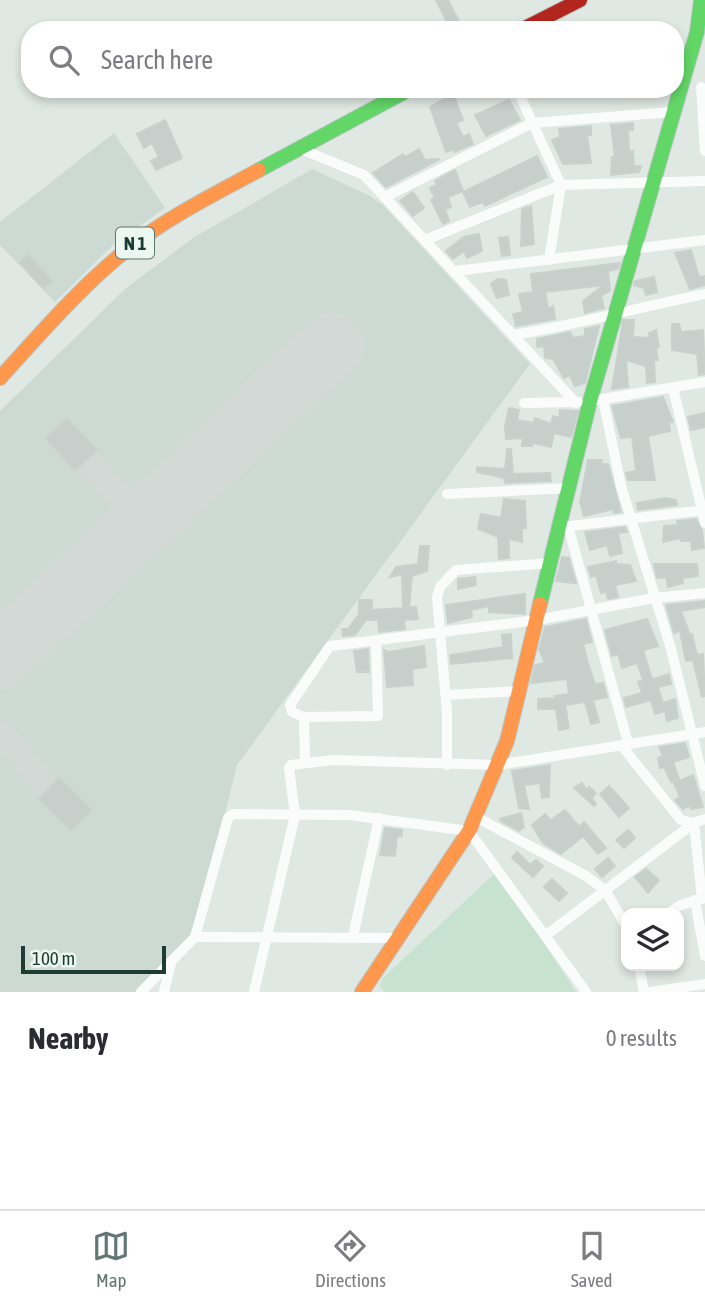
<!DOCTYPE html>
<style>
:root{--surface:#fff;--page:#f2f2f3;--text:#2b2b33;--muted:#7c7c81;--line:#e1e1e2;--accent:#617872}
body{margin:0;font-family:"Asap Condensed",sans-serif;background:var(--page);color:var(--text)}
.controls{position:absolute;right:21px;bottom:21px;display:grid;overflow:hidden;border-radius:14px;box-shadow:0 4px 10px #0003}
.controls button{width:63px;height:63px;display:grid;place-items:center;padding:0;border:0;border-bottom:2px solid var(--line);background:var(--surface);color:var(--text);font:35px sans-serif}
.scale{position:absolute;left:21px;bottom:18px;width:145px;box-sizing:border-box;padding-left:7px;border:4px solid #1d3c34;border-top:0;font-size:19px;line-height:24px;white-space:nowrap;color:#1d3c34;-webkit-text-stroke:5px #edf7f2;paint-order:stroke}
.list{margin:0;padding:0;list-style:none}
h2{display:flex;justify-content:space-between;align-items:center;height:91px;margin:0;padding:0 28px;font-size:30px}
h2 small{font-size:23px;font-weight:400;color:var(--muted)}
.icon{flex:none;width:38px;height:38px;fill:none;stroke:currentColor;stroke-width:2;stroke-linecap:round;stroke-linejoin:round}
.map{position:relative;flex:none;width:705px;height:992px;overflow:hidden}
.search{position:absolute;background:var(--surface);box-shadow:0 4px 10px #0003;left:21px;right:21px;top:21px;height:77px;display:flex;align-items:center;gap:18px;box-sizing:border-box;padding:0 24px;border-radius:28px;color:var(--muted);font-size:26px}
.sheet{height:217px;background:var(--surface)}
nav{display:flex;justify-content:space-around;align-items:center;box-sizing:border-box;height:98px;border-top:2px solid var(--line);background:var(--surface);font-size:19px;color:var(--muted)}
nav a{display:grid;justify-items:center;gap:4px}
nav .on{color:var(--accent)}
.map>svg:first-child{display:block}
.built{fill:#cddad4}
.green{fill:#c7e3d0}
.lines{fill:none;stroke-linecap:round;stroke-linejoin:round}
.taxiway{stroke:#d2d9d6;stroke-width:26}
.runway{stroke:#d2d9d6;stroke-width:65}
.building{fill:#c7cfcc;stroke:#c9d1cd;stroke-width:2}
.fast-casing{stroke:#b9c5c0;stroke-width:16}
.slow-casing{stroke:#b9c5c0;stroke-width:16}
.jam-casing{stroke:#b9c5c0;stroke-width:16}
.street{stroke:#fafcfb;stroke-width:10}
.fast{stroke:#63d668;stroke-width:14}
.slow{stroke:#ff974d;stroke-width:14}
.jam{stroke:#b3261e;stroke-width:14}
.labels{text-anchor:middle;stroke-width:5;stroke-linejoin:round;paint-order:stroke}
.shield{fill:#edf7f2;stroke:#5b746d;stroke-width:2}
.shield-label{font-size:19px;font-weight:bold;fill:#1d3c34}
</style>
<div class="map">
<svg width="705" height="992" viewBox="0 0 705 992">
<rect width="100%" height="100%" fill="#e0e8e4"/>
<g class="built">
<polygon points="114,133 165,208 113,245 55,302 0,245 0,222"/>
<polygon points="312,169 370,196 384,206 530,364 237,765 195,932 139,992 0,992 0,411 126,288 193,238"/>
</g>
<polygon class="green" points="497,871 576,992 385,992 380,987 382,979"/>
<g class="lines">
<g class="taxiway">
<polyline points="86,460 143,522"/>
<polyline points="0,733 50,788"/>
</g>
<polyline class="runway" points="0,657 332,345"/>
</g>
<g class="building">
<polygon points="436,0 448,0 459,21 449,26"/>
<polygon points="453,94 463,120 456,123 463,137 469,134 473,144 454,152 453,149 446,152 430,107"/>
<polygon points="509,100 520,120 486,136 475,115"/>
<polygon points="165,120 182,158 156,170 151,161 159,157 152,143 144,148 137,134"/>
<polygon points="633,123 633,130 628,130 629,152 633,151 634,166 641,166 639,172 611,175 612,157 615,157 611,125"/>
<polygon points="591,126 591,135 587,135 591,163 563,164 552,140 560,137 559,129"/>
<polygon points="419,149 425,160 440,159 386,187 373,173 403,154 405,157"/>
<polygon points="537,156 547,177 485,206 483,202 470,207 463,192"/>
<polygon points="455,170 463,191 448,197 451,207 445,209 449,221 443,224 431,200 435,198 430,188 437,185 435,181"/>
<polygon points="413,192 424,208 413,216 400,201"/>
<polygon points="531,206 534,244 521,246 522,209"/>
<polygon points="479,234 482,251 467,258 464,251 453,259 446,251 464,237"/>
<polygon points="508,237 510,255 502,256 499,238"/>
<polygon points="691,250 699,277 705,276 705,285 690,289 675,253"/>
<polygon points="28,255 52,281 43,288 20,263"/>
<polygon points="620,263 618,269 608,271 610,291 601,296 604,308 585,313 583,301 604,285 545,292 548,309 553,306 555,319 516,326 513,314 523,312 519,294 533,292 531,274"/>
<polygon points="654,277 657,292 646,295 644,288 634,285 635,281"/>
<polygon points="497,279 506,280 509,295 497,298 491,284"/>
<polygon points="623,320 634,320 633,337 650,338 649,333 656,330 659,347 656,348 658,360 654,361 655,382 647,383 646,366 626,360 628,387 612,389"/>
<polygon points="672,324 679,324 681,332 703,330 705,374 699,375 697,354 672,350"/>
<polygon points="599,326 585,383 575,386 570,375 564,378 553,359 545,358 544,346 537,347 537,339 570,332 573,338 585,336 585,329"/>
<polygon points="663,397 673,422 669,422 670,431 648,436 655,480 628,480 626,473 636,471 632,437 621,438 612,406"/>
<polygon points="509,408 519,410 517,420 534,423 535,418 551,424 553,416 559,418 560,410 578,411 571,437 554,433 551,447 533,443 532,446 522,446 523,438 506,439 505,426"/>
<polygon points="704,413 705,427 691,430 688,417"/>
<polygon points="67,419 97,450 75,470 46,438"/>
<polygon points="507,449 511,449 513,474 550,473 551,481 505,483 504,478 477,472 477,467 505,469"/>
<polygon points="588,460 602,460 601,464 608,464 621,512 614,513 613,509 584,516 580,502"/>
<polygon points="665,498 676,500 677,505 638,510 637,503"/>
<polygon points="504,499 525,501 526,528 522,528 522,542 509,539 509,558 499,559 498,537 478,529 481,514 501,518"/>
<polygon points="696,519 702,530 704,548 692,550 691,541 681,541 680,538 663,542 664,526 678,525 677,521"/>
<polygon points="625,527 627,532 618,533 622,553 610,556 607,545 590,550 585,532"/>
<polygon points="420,546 429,546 427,571 412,576 409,607 416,607 418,619 404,620 405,629 379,632 378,620 366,620 355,635 343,636 342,629 348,629 359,614 359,600 372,600 372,610 403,608 402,574 390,577 396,567 418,564"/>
<polygon points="562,557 569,558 576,583 556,581"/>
<polygon points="616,561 616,564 630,565 636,581 615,585 618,597 608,599 606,592 601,593 596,575 591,577 588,567"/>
<polygon points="654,564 697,564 698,576 682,578 683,583 668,587 666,577 657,578"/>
<polygon points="475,577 476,585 458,589 458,579"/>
<polygon points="525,594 525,614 489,612 489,606 471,610 472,617 448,623 446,605"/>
<polygon points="705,601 705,607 681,611 690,635 692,634 697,655 703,654 705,696 702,697 693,660 686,661 680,631 674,633 666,605"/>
<polygon points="586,619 592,642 583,644 588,663 595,684 603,683 607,697 593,700 599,722 591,724 585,702 565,705 569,728 559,730 556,709 538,709 538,699 556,698 555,696 569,694 567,679 531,683 535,665 545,663 539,649 545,627"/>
<polygon points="647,619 658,646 643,650 651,676 653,679 669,674 671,684 658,687 663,703 675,699 678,718 667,721 665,711 655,714 651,700 626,707 624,698 642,693 638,682 643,680 637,663 622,668 618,654 612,656 605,630"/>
<polygon points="511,634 512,658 451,664 450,655 503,647 502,635"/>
<polygon points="424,646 426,667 412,669 413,685 387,687 384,650 389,652"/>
<polygon points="368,649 369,672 357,672 354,651"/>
<polygon points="685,743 689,757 673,762 679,779 671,782 664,767 660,768 658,758 663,756 659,747"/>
<polygon points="550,765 549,797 542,798 540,783 524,785 529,809 519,808 512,771"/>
<polygon points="693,775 703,807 691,809 691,805 683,809 675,800 680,797 674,783"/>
<polygon points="59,778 91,810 71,830 39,799"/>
<polygon points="582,783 587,790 589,787 596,793 592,798 596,804 594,806 574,788"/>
<polygon points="609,786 629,808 619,817 600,794"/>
<polygon points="565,810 579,827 584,822 606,848 598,854 583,836 561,854 543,843 532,825 545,814 551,820"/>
<polygon points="521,813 524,827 519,831 501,821 500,819"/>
<polygon points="385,828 402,830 402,836 397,836 395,856 380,855"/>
<polygon points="628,830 635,838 624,848 616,840"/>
<polygon points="517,852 530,865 536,860 543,866 533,877 512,858"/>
<polygon points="608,858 615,866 602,877 595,869"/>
<polygon points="646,869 659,880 648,893 635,877"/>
<polygon points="552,879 567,893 559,901 544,887"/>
</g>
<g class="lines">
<defs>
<g id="fast">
<polyline points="259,170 410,89"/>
<polyline points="540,604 590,401 697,32 701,0"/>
</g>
<g id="slow">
<path d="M0,378C41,333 81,286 129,248C168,217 215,194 259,170"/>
<polyline points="362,992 469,831 507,741 540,604"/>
</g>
<polyline id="jam" points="521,30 580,0"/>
</defs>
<use href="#fast" class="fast-casing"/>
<use href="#slow" class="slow-casing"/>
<use href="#jam" class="jam-casing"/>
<g class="street">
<polyline points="701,87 705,151"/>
<polyline points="517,89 561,185 549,260"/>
<polyline points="301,149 364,175 576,403"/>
<polyline points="385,197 532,123 672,112"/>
<polyline points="425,240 561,185 705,181"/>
<polyline points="456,271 705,240"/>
<path d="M514,335C579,324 641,307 705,294"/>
<polyline points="673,388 705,523"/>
<polyline points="603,399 621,486 671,649 705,786"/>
<polyline points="597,400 705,382"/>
<polyline points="524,403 578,402"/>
<polyline points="447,494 570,488"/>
<polyline points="568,526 628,743"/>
<polyline points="562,527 705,510"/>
<polyline points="446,695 519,691"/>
<polyline points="304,717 378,716 376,642"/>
<polyline points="621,745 681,820 694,823 702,899"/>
<polyline points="305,762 304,717 292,712 290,705 330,646 537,620 654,598 705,593"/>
<polyline points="447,765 447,713 437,597 440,587 456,570 551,563"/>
<polyline points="476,817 586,876 605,890 626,926"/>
<polyline points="695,900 705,956"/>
<polyline points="668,913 681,905 700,899"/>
<polyline points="353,936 379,818"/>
<polyline points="545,936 694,823 705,819"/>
<polyline points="195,937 397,938"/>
<polyline points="639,966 644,992"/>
<polyline points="141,992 195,937 228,818 233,814 349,815 469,831 586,992"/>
<polyline points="164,992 171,963"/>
<polyline points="254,992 295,815 289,768 291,765 334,760 498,765 705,732"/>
<polyline points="650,992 705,984"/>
</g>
<use href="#fast" class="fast"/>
<use href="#slow" class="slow"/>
<use href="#jam" class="jam"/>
</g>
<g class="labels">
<rect class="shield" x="116" y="227.5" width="38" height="31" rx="5"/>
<g class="shield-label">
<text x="135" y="250">N 1</text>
</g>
</g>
</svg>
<div class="controls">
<button><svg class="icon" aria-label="layers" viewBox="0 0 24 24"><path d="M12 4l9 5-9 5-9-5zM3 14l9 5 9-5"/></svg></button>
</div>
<div class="scale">100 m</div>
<div class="search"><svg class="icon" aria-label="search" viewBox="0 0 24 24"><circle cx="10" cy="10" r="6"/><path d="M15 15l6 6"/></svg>Search here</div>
</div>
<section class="sheet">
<h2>Nearby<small>0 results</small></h2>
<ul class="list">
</ul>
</section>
<nav>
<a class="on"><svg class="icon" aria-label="map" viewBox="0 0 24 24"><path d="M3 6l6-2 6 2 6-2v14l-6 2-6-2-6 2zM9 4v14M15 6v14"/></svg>Map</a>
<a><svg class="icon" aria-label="directions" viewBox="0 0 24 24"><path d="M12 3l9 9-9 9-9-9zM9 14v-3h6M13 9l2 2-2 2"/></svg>Directions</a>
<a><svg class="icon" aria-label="saved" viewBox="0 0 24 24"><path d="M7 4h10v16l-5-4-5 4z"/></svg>Saved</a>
</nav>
